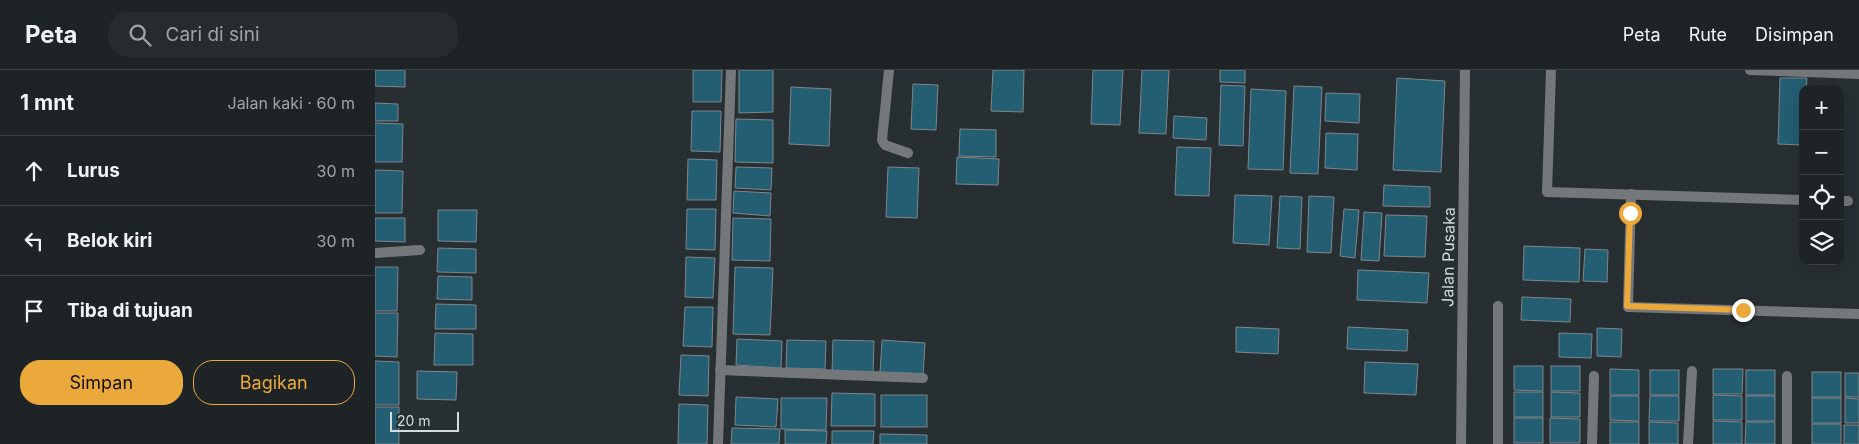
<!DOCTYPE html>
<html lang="id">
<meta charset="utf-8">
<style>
:root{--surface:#1e2326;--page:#262b2e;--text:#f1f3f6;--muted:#a1a4a7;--line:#3c4043;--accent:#eca93b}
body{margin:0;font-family:Inter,sans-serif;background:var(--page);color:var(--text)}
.controls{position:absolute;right:15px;top:15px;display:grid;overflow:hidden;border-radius:10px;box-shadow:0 5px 20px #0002}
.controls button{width:45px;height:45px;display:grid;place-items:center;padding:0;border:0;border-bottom:1px solid var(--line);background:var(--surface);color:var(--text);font:25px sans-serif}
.scale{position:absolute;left:15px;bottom:12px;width:69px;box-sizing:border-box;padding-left:5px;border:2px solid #d6dadc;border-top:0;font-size:14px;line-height:18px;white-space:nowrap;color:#d6dadc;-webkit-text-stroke:4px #282f32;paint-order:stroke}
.stop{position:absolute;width:15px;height:15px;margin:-11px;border:4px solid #eca93b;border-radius:50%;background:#fff}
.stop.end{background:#eca93b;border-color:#fff;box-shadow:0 1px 5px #0008}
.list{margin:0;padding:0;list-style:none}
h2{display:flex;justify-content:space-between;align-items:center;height:65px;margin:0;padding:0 20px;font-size:21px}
h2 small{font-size:16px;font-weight:400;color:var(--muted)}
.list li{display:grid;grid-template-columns:32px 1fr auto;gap:15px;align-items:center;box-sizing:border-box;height:70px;padding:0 20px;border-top:1px solid var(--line)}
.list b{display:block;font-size:19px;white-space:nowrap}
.list em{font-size:16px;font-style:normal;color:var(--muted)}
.actions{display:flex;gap:10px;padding:15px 20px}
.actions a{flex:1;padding:11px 0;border:1px solid var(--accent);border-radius:20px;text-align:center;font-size:18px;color:var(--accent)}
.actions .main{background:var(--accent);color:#111}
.icon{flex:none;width:28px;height:28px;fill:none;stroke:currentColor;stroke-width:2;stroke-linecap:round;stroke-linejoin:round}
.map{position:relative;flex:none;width:1484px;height:374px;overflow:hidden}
header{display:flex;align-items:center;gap:30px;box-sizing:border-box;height:70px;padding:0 25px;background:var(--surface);border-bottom:1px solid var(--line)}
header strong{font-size:24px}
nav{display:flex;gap:28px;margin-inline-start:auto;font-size:18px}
.search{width:350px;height:45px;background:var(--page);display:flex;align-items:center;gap:12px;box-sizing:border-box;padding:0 18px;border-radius:20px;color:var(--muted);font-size:19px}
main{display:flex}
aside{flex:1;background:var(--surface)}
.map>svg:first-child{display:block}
.building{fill:#235e73;stroke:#7f868a}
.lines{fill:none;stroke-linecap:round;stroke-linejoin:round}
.lane{stroke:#75787a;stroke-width:10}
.street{stroke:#75787a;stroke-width:10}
.route{stroke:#eca93b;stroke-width:6}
.labels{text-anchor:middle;stroke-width:4;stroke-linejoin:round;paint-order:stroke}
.street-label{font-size:16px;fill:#d6dadc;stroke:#282f32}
</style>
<header>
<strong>Peta</strong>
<div class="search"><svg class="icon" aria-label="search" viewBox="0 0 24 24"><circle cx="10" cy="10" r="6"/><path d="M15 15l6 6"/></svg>Cari di sini</div>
<nav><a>Peta</a><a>Rute</a><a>Disimpan</a></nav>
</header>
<main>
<aside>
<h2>1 mnt<small>Jalan kaki · 60 m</small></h2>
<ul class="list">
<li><svg class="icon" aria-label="ahead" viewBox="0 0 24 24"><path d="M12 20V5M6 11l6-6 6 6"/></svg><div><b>Lurus</b></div><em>30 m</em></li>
<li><svg class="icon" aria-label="left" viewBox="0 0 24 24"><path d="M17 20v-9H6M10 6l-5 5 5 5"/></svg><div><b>Belok kiri</b></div><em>30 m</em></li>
<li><svg class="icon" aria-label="arrive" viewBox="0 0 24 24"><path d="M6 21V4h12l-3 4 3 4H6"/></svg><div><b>Tiba di tujuan</b></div></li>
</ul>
<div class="actions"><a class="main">Simpan</a><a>Bagikan</a></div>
</aside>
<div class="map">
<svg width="1484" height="374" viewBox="0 0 1484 374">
<rect width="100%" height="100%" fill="#282f32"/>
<g class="building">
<polygon points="0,0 30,0 30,17 0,16"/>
<polygon points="318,0 347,0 346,32 318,32"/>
<polygon points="364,0 398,0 398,42 364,43"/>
<polygon points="618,0 649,0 648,42 616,41"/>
<polygon points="718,0 748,0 745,55 716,54"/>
<polygon points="767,0 794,0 791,64 764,63"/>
<polygon points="845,0 870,0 870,13 845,12"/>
<polygon points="1022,8 1070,11 1066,102 1018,100"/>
<polygon points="1405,8 1432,8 1431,19 1428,19 1428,75 1403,74"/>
<polygon points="538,14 563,15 561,60 536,59"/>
<polygon points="846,15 870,16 868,76 844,75"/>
<polygon points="919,16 947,17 943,104 915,103"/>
<polygon points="416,17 456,19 454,76 414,74"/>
<polygon points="876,19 911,21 908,100 873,99"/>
<polygon points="951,23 985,24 984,53 950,51"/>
<polygon points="0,33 23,34 23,51 0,51"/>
<polygon points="317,41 346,41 345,82 316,81"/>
<polygon points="799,46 832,48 831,70 798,68"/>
<polygon points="361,49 398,50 398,93 360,92"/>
<polygon points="0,53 28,54 27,92 0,92"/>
<polygon points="585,59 621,60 621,87 584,86"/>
<polygon points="951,63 983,64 982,100 950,98"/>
<polygon points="802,77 836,78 834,126 800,125"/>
<polygon points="582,87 624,89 623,115 581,114"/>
<polygon points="313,89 342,90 341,130 312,130"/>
<polygon points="361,97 397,98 396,120 360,118"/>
<polygon points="513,97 544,98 542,148 511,147"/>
<polygon points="0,100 28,101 27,143 0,143"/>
<polygon points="1009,115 1055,117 1055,137 1008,136"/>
<polygon points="359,121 396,123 395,146 358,143"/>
<polygon points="860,125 897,126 894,175 858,173"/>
<polygon points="905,126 927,127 925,179 902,178"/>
<polygon points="934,126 959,127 956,183 932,182"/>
<polygon points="312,139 341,139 340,180 311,179"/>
<polygon points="969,139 984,140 980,188 965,186"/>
<polygon points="63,140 102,140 101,172 63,171"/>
<polygon points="989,142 1007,143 1004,191 986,190"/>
<polygon points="1011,145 1052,146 1050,187 1009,186"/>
<polygon points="0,148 30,148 30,172 0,171"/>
<polygon points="358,148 396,149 395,191 357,190"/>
<polygon points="1149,176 1205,178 1204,212 1148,210"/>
<polygon points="63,178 101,179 101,203 62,202"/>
<polygon points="1210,179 1233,180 1232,212 1208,211"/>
<polygon points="311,187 340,188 338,228 310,227"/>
<polygon points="0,197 23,197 22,241 0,241"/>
<polygon points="360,197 398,198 395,265 358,264"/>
<polygon points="983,200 1054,203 1052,233 982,230"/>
<polygon points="63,206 97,207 97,230 62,229"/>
<polygon points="1147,227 1196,229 1195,252 1146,250"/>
<polygon points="61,234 101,235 101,259 60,259"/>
<polygon points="310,237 338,237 337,277 308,276"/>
<polygon points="0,243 23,243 22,287 0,286"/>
<polygon points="861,257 904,259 903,284 861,282"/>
<polygon points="973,257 1033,260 1032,281 972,279"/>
<polygon points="1222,258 1247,259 1246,287 1222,286"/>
<polygon points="60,263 98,264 98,295 59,295"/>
<polygon points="1184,263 1217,264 1216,288 1184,287"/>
<polygon points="362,269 407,271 406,298 361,295"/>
<polygon points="412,270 451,271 450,299 411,298"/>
<polygon points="458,270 499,271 498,304 457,304"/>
<polygon points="507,270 550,273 548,306 505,303"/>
<polygon points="306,285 334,286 333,326 304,325"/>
<polygon points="0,291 24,292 24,335 0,335"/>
<polygon points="990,292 1043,294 1041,325 989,323"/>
<polygon points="1139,296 1168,296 1168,321 1139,320"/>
<rect x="1176" y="296" width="29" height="25"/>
<polygon points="1235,299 1264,300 1264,325 1235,325"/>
<polygon points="1338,299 1368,299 1367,324 1338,324"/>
<rect x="1275" y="300" width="29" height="25"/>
<rect x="1371" y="300" width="29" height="25"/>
<polygon points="42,301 82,302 81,330 42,329"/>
<rect x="1437" y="302" width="29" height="25"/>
<rect x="1470" y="303" width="14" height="24"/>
<rect x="1139" y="322" width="29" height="25"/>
<polygon points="1176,322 1205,323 1205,347 1176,347"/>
<polygon points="457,323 500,324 500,356 456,356"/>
<rect x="506" y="325" width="46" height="32"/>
<polygon points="1338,325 1367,326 1367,350 1338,350"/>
<polygon points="1235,326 1264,326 1264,351 1235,350"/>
<polygon points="1275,326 1304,326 1304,351 1274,351"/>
<rect x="1371" y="326" width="29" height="25"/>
<polygon points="361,327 403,329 401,357 360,355"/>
<polygon points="406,328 452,328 451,360 406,359"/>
<rect x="1437" y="328" width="29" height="25"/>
<polygon points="1470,328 1484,329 1484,353 1470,353"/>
<polygon points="304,334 333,335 332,374 303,374"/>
<rect x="0" y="337" width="24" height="37"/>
<rect x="1139" y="348" width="29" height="25"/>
<polygon points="1175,348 1205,349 1205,373 1175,373"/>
<polygon points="1338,351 1367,352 1367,374 1338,374"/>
<rect x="1235" y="352" width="29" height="22"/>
<polygon points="1274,352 1303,353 1303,374 1274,374"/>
<polygon points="1371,352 1400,352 1400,374 1370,374"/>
<rect x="1437" y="354" width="29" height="20"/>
<rect x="1469" y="355" width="15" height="19"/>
<polygon points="357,358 405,359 404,374 356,374"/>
<polygon points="410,360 452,361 451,374 410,374"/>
<polygon points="457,361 499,361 498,374 457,374"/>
<polygon points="505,364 552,365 552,374 505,374"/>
</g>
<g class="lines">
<polyline class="lane" points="514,0 507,70 510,75 533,83"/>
<g class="street">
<polyline points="1176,0 1172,122 1428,130"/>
<polyline points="1375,0 1484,4"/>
<polyline points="1256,124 1253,237 1484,244"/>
<polyline points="1465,131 1473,131"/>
<polyline points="0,183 45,180"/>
<polyline points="1123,236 1123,374"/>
<polyline points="345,300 548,308"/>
<polyline points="343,374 356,0"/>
<polyline points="1086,374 1090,0"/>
<polyline points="1217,374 1219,306"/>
<polyline points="1313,374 1317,301"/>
<polyline points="1412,374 1412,306"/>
</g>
</g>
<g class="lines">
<polyline class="route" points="1255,143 1252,236 1368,240"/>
</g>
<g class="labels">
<g class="street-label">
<text transform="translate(1073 187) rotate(-89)" y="6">Jalan Pusaka</text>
</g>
</g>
</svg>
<div class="controls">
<button>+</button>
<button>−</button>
<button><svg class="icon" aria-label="locate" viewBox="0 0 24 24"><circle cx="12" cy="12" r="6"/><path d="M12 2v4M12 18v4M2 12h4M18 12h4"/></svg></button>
<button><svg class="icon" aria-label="layers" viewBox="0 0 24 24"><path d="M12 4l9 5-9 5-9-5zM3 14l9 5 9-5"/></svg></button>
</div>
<div class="scale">20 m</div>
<div class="stop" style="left:1255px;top:143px"></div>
<div class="stop end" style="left:1368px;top:240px"></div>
</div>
</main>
